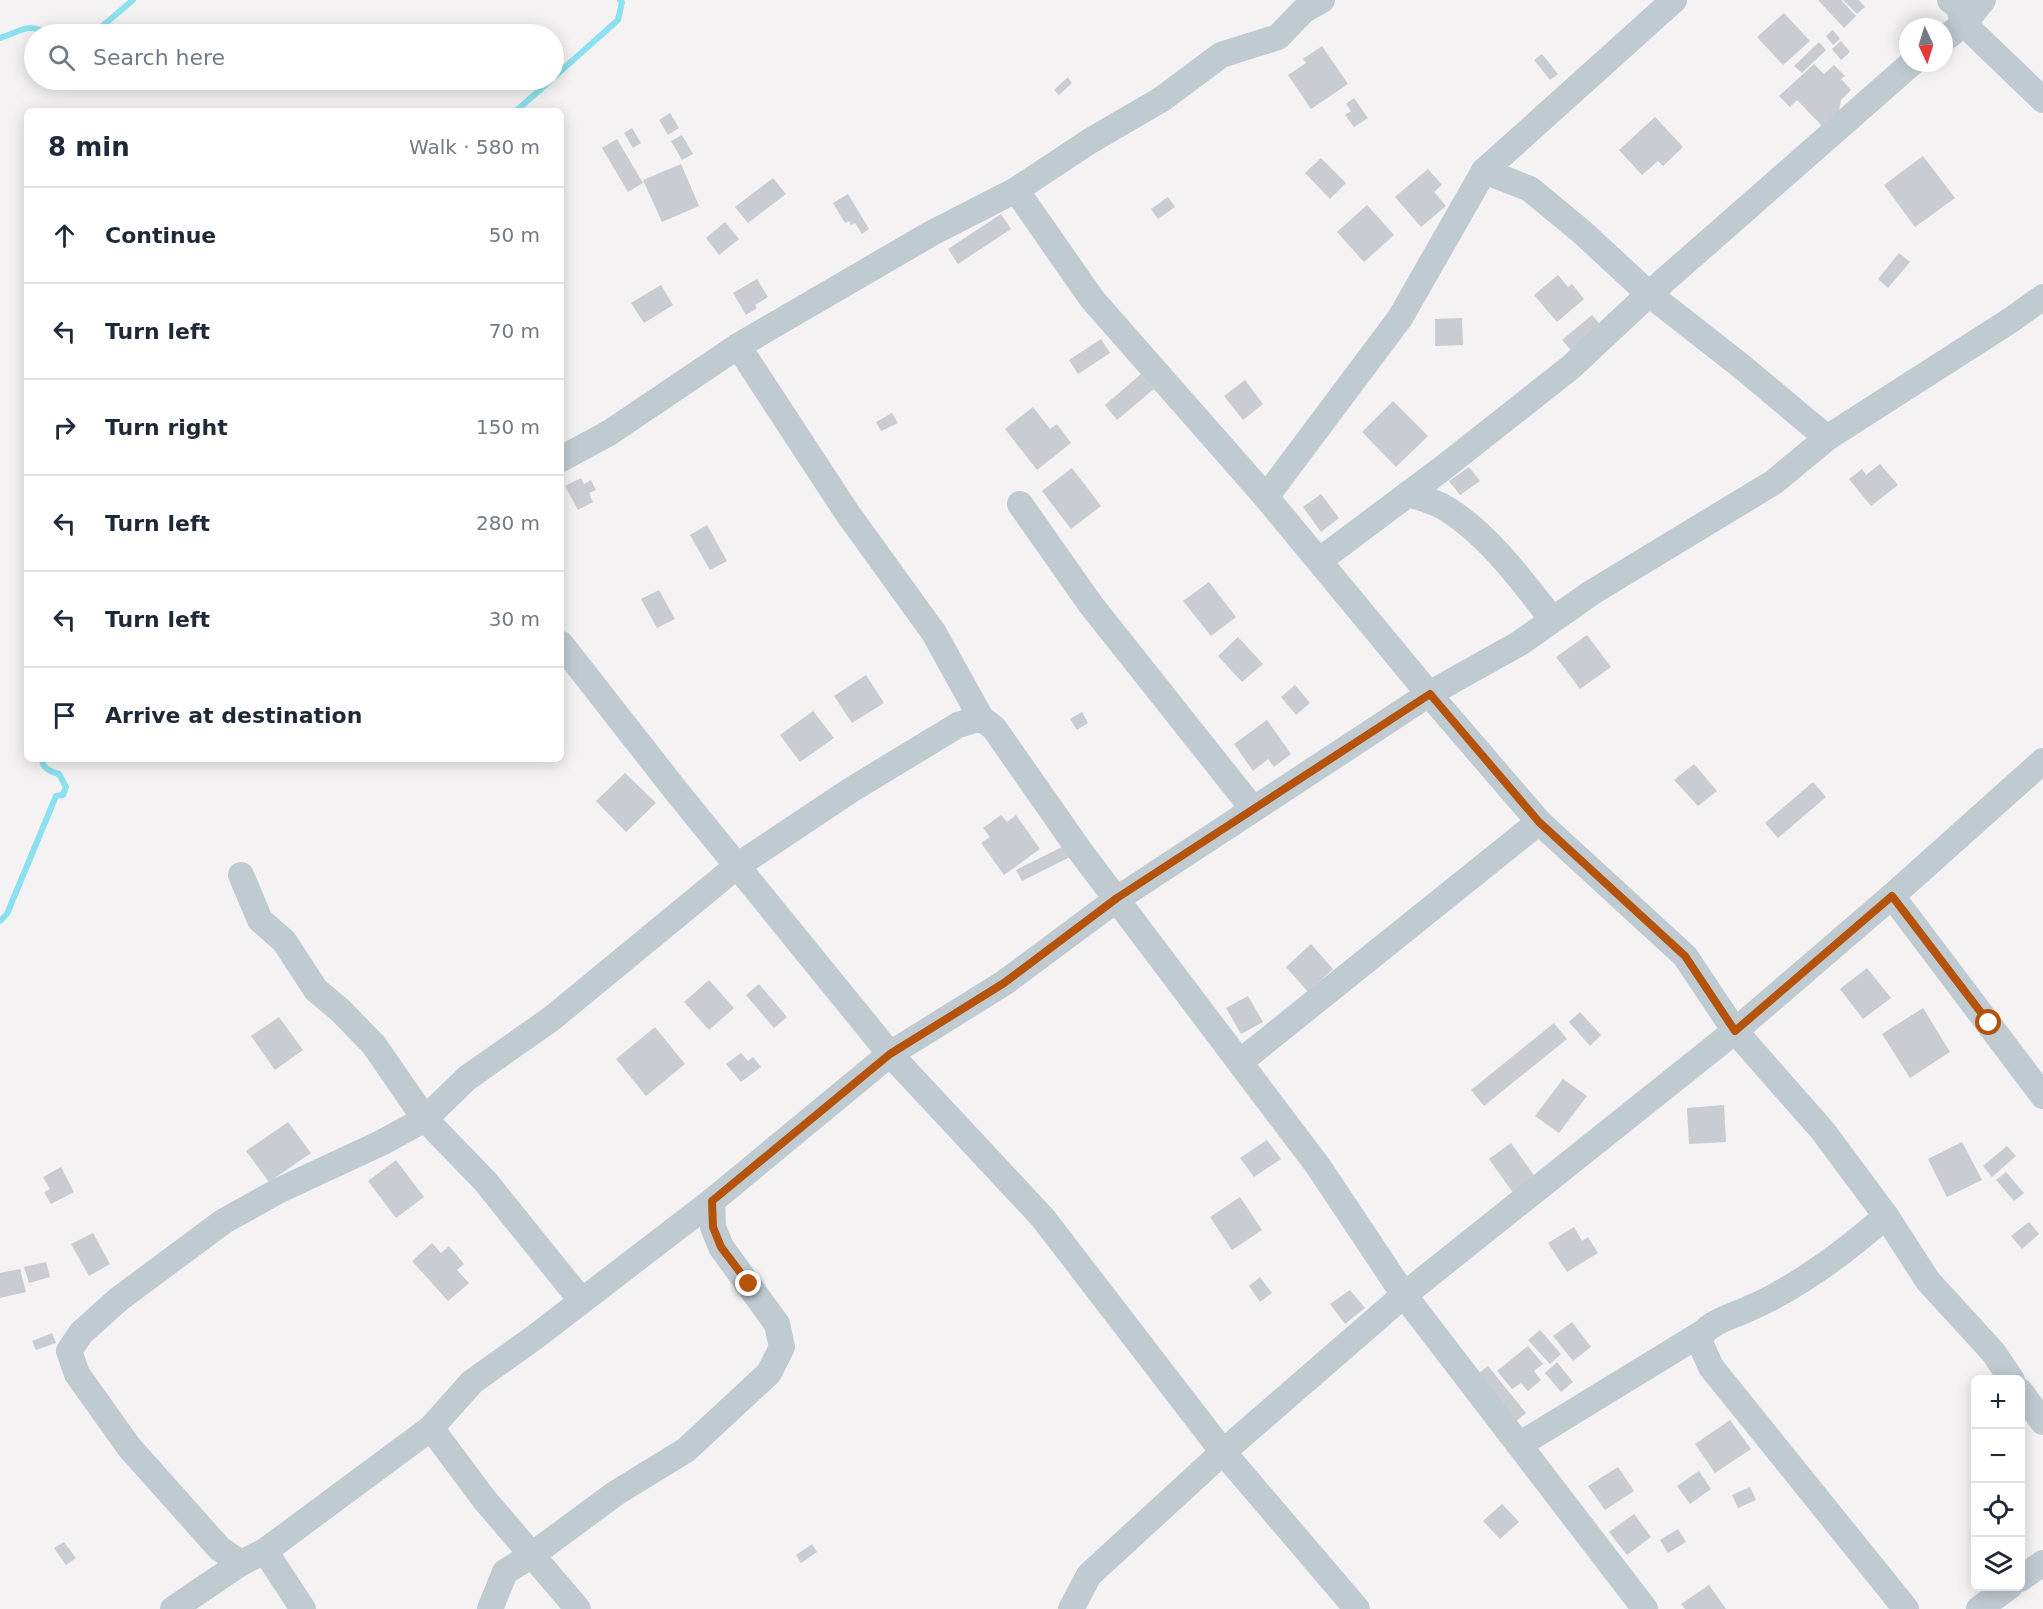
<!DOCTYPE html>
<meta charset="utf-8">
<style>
:root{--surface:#fff;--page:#f2f2f3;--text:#1f2937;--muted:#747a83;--line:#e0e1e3}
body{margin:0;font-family:"DejaVu Sans",sans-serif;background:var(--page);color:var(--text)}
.controls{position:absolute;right:18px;bottom:18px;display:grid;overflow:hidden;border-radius:9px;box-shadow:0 3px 15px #0003}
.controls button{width:54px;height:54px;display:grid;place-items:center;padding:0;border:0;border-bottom:2px solid var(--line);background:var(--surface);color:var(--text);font:30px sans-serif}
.compass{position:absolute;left:1899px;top:18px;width:54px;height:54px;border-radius:50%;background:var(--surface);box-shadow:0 3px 15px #0003;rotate:176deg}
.stop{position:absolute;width:18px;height:18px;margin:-14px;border:4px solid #b45309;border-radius:50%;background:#fff}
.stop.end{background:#b45309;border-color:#fff;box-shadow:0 2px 6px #0008}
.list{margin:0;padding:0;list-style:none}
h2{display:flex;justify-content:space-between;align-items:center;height:78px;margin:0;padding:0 24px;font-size:26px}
h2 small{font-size:20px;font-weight:400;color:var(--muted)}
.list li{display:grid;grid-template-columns:39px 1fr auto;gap:18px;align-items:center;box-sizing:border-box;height:96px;padding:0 24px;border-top:2px solid var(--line)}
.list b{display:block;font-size:22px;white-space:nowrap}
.list em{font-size:20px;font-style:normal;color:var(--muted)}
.icon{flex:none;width:33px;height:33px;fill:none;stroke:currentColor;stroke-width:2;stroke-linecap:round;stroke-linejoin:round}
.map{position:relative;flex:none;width:2043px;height:1609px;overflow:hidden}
.search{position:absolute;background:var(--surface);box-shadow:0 3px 15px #0003;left:24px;top:24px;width:540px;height:66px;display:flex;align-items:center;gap:15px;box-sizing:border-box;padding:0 21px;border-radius:33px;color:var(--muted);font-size:22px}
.panel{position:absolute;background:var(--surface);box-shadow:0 3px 15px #0003;left:24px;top:108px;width:540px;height:654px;border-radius:9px}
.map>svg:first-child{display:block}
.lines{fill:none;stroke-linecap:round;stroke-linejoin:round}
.stream{stroke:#8ce1f0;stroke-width:6}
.building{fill:#c9cdd1}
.minor{stroke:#c0cad1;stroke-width:26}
.route{stroke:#b45309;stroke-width:8}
</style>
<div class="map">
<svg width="2043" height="1609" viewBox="0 0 2043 1609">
<rect width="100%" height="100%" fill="#f4f2f2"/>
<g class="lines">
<g class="stream">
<polyline points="93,34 133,0"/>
<path d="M0,38C21,32 27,21 48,34"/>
<polyline points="554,77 618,20 622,2 620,0"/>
<polyline points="516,111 551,80"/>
<path d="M0,921L7,914L56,796L63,795L66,787L59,774C51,772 42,768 42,759"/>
</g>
</g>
<g class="building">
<polygon points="1818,0 1841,0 1856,16 1844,28"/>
<polygon points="1843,0 1859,0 1865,7 1857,14"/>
<polygon points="1784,13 1810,41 1783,65 1757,37"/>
<polygon points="1833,30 1840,39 1833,45 1826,36"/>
<polygon points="1841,41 1850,52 1841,60 1832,49"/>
<polygon points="1819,42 1826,50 1802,73 1794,66"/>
<polygon points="1322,46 1348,84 1311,109 1288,75 1306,63 1303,59"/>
<polygon points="1542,54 1558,74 1550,80 1534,60"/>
<polygon points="1814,64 1824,74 1834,65 1845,76 1841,79 1851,90 1841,100 1839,112 1823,127 1797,100 1790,107 1779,96"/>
<polygon points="1068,77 1072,83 1059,95 1054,90"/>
<polygon points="1354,98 1368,118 1354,127 1345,115 1351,111 1346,104"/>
<polygon points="670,113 679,128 668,135 659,120"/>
<polygon points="1655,117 1683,147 1663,166 1658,161 1642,175 1619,150"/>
<polygon points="632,128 641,143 633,148 624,133"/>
<polygon points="682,135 693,154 682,160 671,141"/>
<polygon points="617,139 643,183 628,192 602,148"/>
<polygon points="1923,156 1955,198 1915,227 1884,185"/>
<polygon points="1321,158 1346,183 1330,199 1305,173"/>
<polygon points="681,164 699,206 662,222 643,180"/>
<polygon points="1428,169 1442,185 1434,192 1446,206 1421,227 1395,197"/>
<polygon points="773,178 786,194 748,223 735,207"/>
<polygon points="848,194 869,229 862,234 855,223 851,225 849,221 845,223 833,203"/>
<polygon points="1168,197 1175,207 1158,219 1151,209"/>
<polygon points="1367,205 1394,235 1364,262 1337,232"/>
<polygon points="1001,214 1011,229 958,264 948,249"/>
<polygon points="725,222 739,239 719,255 706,238"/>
<polygon points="1899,253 1910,262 1888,288 1878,279"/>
<polygon points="1558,275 1568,287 1572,284 1584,299 1557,322 1534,295"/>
<polygon points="757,279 768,297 755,305 757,308 746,315 733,293"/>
<polygon points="661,285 673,305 644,323 631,303"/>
<polygon points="1592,315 1603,328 1574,354 1562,340"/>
<polygon points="1462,318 1463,345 1435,346 1435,319"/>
<polygon points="1101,339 1110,353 1078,374 1069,360"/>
<polygon points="1141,374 1154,389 1117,420 1105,405"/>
<polygon points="1245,380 1263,404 1243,420 1224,396"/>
<polygon points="1393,401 1428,436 1396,467 1362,432"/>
<polygon points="1033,407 1050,429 1057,424 1071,443 1037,470 1005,429"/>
<polygon points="892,413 898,423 881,431 876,422"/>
<polygon points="1880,464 1898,485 1871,506 1849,479 1862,469 1866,475"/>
<polygon points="1469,467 1480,481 1460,495 1449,481"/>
<polygon points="1072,468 1101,506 1071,529 1042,491"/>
<polygon points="581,478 584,484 591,480 596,490 589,493 593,502 578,510 565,486"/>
<polygon points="1321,494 1339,518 1321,532 1303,507"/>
<polygon points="707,525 727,561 710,570 690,535"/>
<polygon points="1209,582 1236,617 1211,636 1183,601"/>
<polygon points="659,590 675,619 657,628 641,599"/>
<polygon points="1587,635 1611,667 1580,689 1556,657"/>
<polygon points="1238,637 1263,664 1242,682 1218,656"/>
<polygon points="866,675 884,703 852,723 834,696"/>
<polygon points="1295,685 1310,703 1296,715 1281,697"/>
<polygon points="813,711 834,738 800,762 780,735"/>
<polygon points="1082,712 1088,723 1077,730 1070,719"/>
<polygon points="1267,720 1291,754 1274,767 1268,759 1253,771 1234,744"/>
<polygon points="1694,764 1717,791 1698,806 1674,780"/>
<polygon points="625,773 656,803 626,832 596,801"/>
<polygon points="1813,782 1826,797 1778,838 1765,823"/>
<polygon points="1001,815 1007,822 1016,815 1040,849 1004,875 981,843 990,837 983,828"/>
<polygon points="1068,844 1074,855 1022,881 1016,870"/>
<polygon points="1311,944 1333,969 1308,992 1286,967"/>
<polygon points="1867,968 1891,998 1863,1019 1840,989"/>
<polygon points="709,980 734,1008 709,1030 684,1002"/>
<polygon points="759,984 787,1017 774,1028 746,995"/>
<polygon points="1248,996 1263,1022 1241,1034 1226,1008"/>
<polygon points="1923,1008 1950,1052 1910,1078 1882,1034"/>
<polygon points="1580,1012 1601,1035 1590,1046 1569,1022"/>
<polygon points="279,1017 303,1050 275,1070 251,1036"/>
<polygon points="1554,1023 1567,1039 1484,1106 1471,1090"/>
<polygon points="655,1027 685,1064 646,1096 616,1059"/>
<polygon points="741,1053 748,1061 753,1057 761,1067 741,1082 726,1064"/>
<polygon points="1563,1079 1587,1096 1559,1133 1535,1116"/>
<polygon points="1724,1105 1726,1142 1689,1144 1687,1108"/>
<polygon points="288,1122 311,1153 269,1182 246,1151"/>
<polygon points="1267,1140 1281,1159 1254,1177 1240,1158"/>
<polygon points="1962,1142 1982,1180 1947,1197 1928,1159"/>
<polygon points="1511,1143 1538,1181 1516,1197 1489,1159"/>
<polygon points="2007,1146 2016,1156 1992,1177 1983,1166"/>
<polygon points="396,1160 424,1197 396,1218 368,1181"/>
<polygon points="61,1167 74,1192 51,1204 44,1192 50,1189 43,1177"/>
<polygon points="2006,1172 2024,1193 2014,1201 1996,1180"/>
<polygon points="1240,1197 1262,1230 1232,1250 1210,1217"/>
<polygon points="2029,1222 2039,1234 2022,1249 2011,1236"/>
<polygon points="1574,1227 1582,1241 1588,1237 1598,1253 1567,1272 1548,1243"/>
<polygon points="93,1233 110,1264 89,1276 71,1244"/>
<polygon points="432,1243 441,1253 449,1246 464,1264 457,1270 469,1283 448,1301 412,1261"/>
<polygon points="46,1262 50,1277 29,1283 24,1267"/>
<polygon points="20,1269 26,1292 0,1298 0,1273"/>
<polygon points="1260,1277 1272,1293 1260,1302 1249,1286"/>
<polygon points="1350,1290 1365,1308 1345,1324 1330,1304"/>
<polygon points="1572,1322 1591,1347 1573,1361 1553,1336"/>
<polygon points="1540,1330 1561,1354 1550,1364 1528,1340"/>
<polygon points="52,1333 56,1343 36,1350 32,1341"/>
<polygon points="1528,1346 1543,1364 1534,1371 1541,1380 1528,1391 1521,1383 1512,1389 1497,1371"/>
<polygon points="1557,1362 1573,1382 1561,1392 1545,1373"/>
<polygon points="1488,1366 1526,1413 1514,1423 1476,1375"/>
<polygon points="1730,1420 1751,1449 1715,1473 1695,1444"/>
<polygon points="1618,1467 1634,1491 1605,1510 1588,1486"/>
<polygon points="1699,1471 1711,1489 1690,1504 1677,1486"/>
<polygon points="1750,1487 1756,1500 1738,1508 1732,1495"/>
<polygon points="1502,1504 1519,1522 1500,1539 1483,1521"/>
<polygon points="1634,1514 1651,1537 1627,1555 1609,1532"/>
<polygon points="1678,1529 1686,1542 1668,1553 1660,1540"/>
<polygon points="64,1542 76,1558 66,1565 54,1548"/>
<polygon points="812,1544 817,1552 801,1563 796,1555"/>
<polygon points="1709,1585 1726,1609 1685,1609 1681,1604"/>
</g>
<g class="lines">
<g class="minor">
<polyline points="1950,0 1958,6 1964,24 2043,100"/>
<polyline points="1944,39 1964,24 1983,0"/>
<polyline points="1484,171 1530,189 1582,232 1649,294 1741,366 1827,438"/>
<polyline points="1016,190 1092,299 1266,497 1429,694 1539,822 1685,956 1735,1031 1823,1131 1886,1216 1928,1281 1993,1352 2012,1380"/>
<polyline points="738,346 848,514 934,633 981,718"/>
<polyline points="561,459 609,433 738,346 932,233 1016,190 1090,141 1162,99 1221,55 1278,37 1303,11 1322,0"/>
<path d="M1409,493C1421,499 1436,502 1447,509C1490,536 1521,580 1552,619"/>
<polyline points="1266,497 1400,318 1484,171 1674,0"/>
<polyline points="1020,504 1091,605 1253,809"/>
<polyline points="1320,560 1443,468 1571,367 1649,294 1912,63"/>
<polyline points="561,644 677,792 890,1054 1043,1218 1223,1452 1357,1609"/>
<polyline points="241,875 260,920 284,941 316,990 340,1010 374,1045 425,1119 485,1181 581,1300"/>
<polyline points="1892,896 2043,1096"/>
<polyline points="1240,1062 1539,822"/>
<path d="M1886,1216C1845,1252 1799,1287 1748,1309C1733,1316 1705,1323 1699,1340L1711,1367L1906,1609"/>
<polyline points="2020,1391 2043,1422"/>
<polyline points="431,1428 484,1499 578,1609"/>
<polyline points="1519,1445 1702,1333"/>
<polyline points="265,1551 303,1609"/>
<polyline points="241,1563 220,1549 129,1447 77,1374 69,1351 81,1333 119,1299 224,1221 280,1190 381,1143 425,1119 467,1078 551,1019 737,866 851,790 958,725 981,718 994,728 1080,851 1318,1166 1404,1295 1645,1609"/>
<polyline points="2020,1579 2043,1563"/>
<polyline points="173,1609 241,1563 265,1551 431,1428 472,1382 535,1337 712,1201 890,1054 1004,983 1117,899 1429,694 1520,643 1591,593 1774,482 1827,438 2011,320 2043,297"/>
<polyline points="490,1609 505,1572 532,1555 616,1493 686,1450 769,1373 782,1347 777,1324 721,1247 713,1227 712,1201"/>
<polyline points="1071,1609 1089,1575 1223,1452 1404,1295 1735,1031 1892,896 2043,761"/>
<polyline points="1979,1609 2010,1586"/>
</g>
</g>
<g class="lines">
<polyline class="route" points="749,1284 721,1247 713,1227 712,1201 890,1054 1004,983 1117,898 1430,694 1539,822 1685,956 1735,1031 1892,896 1989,1023"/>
</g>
</svg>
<div class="controls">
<button>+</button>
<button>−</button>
<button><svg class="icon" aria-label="locate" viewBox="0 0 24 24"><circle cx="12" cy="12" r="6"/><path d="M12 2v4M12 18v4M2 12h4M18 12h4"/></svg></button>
<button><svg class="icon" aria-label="layers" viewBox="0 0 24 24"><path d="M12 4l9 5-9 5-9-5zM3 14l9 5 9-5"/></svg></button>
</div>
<svg class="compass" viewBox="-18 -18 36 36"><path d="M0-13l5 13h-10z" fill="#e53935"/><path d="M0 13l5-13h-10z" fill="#747a83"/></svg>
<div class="stop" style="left:1989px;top:1023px"></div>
<div class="stop end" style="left:749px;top:1284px"></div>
<div class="search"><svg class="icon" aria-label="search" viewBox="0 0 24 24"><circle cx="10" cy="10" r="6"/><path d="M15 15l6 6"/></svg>Search here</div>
<section class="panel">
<h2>8 min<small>Walk · 580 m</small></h2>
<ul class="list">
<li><svg class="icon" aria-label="ahead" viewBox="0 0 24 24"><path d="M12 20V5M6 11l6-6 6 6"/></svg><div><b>Continue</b></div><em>50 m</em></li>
<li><svg class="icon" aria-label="left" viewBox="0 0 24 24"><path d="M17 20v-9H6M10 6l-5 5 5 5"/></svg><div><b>Turn left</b></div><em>70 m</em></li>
<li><svg class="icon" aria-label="right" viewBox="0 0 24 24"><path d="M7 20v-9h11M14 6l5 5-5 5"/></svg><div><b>Turn right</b></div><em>150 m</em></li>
<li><svg class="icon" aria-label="left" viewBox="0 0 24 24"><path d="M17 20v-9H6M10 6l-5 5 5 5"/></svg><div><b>Turn left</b></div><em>280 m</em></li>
<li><svg class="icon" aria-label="left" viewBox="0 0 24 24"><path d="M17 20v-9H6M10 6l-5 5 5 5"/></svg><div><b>Turn left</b></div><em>30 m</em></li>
<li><svg class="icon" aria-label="arrive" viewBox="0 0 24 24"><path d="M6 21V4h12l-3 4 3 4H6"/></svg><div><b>Arrive at destination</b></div></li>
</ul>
</section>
</div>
